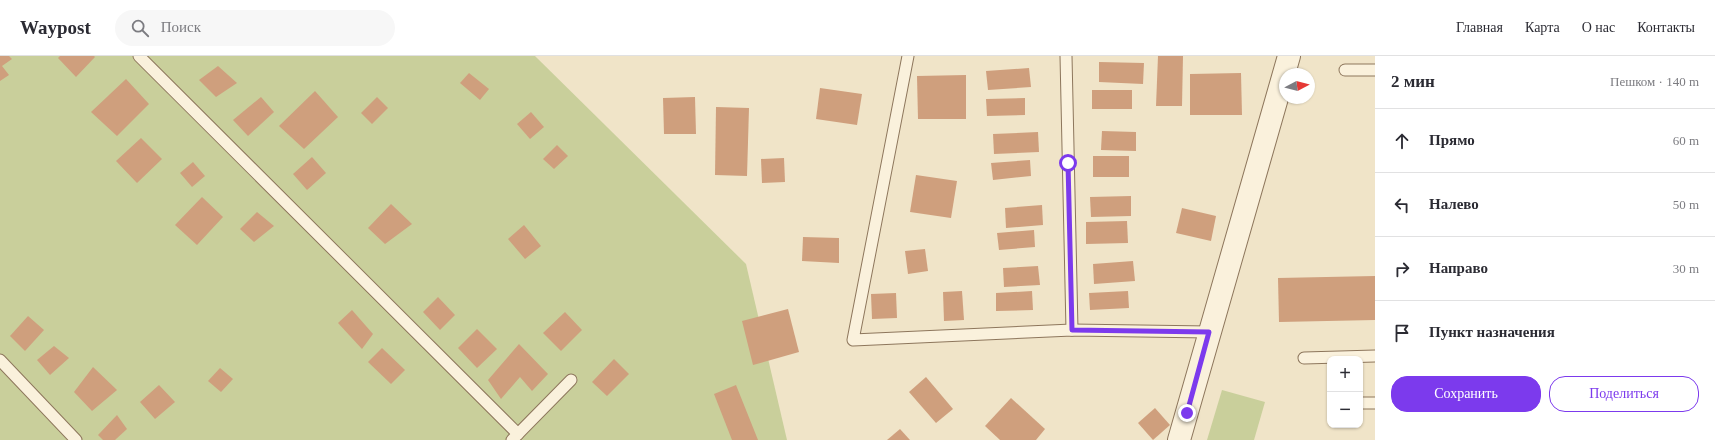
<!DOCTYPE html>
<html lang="ru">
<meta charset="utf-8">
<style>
:root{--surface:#fff;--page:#f7f7f7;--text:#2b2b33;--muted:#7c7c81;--line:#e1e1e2;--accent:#7c3aed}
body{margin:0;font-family:Georgia,serif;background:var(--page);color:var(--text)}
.controls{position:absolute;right:12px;bottom:12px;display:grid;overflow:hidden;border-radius:8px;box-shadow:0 1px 3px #0004}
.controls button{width:36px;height:36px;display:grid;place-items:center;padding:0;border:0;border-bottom:1px solid var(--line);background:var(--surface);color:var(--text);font:20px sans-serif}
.compass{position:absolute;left:1279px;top:12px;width:36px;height:36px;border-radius:50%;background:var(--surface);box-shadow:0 1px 3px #0004;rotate:83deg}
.stop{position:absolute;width:12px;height:12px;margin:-9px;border:3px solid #7c3aed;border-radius:50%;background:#fff}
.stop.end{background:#7c3aed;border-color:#fff;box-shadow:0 1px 4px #0008}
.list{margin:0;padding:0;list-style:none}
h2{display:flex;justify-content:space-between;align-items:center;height:52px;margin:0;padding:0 16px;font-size:17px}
h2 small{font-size:13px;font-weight:400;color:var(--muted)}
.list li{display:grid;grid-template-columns:26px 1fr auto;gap:12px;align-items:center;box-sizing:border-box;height:64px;padding:0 16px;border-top:1px solid var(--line)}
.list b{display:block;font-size:15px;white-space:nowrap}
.list em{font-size:13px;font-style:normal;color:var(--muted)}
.actions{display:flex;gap:8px;padding:12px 16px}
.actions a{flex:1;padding:9px 0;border:1px solid var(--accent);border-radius:16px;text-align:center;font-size:14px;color:var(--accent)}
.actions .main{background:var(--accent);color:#fff}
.icon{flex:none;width:22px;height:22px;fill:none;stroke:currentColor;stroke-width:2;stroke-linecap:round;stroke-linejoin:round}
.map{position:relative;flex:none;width:1375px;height:384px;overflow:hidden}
header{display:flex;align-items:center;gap:24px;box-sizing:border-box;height:56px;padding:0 20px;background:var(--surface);border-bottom:1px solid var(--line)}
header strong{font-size:19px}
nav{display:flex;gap:22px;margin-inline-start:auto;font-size:14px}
.search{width:280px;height:36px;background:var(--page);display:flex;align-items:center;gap:10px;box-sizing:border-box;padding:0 14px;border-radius:22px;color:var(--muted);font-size:15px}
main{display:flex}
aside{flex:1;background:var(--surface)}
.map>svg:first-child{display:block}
.green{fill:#c9cf9b}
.building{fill:#cf9f7d}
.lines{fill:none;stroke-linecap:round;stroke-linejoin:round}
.lane-casing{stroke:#8d765c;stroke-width:13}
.street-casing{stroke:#8d765c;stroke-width:24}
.lane{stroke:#faf1dc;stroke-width:11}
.street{stroke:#faf1dc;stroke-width:22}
.route{stroke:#7c3aed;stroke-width:5}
</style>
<header>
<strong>Waypost</strong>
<div class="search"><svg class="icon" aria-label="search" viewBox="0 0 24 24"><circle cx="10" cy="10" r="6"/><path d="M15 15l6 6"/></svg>Поиск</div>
<nav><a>Главная</a><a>Карта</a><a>О нас</a><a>Контакты</a></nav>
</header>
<main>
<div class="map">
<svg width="1375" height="384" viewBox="0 0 1375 384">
<rect width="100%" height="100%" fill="#f0e4c8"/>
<g class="green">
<polygon points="0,0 535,0 746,208 787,384 0,384"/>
<polygon points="1222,334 1265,346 1254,384 1207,384"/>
</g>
<g class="building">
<polygon points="0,0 9,0 12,3 2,10 9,19 0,25"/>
<polygon points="60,0 94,0 95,1 76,21 58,2"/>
<polygon points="1158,0 1183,0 1182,50 1156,50"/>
<polygon points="1099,6 1144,7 1143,28 1099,26"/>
<polygon points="218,10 237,27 216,41 199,24"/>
<polygon points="1029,12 1031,31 988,34 986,15"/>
<polygon points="469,17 489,33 480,44 460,27"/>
<polygon points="1241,17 1242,59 1190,59 1190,18"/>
<polygon points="966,19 966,63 918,63 917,20"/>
<polygon points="126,23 149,48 117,80 91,56"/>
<polygon points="820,32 862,38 857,69 816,63"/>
<rect x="1092" y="34" width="40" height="19"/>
<polygon points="315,35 338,61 304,93 279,70"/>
<polygon points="261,41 274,56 248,80 233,64"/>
<polygon points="377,41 388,52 372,68 361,57"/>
<polygon points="695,41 696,78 664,78 663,42"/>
<polygon points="1025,42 1025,59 987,60 986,43"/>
<polygon points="716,51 749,52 747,120 715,119"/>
<polygon points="531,56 544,71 530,83 517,68"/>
<polygon points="1102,75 1136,76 1136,95 1101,94"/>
<polygon points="1038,76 1039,96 994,98 993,78"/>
<polygon points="141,82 162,103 137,127 116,105"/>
<polygon points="557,89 568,100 554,113 543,103"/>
<rect x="1093" y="100" width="36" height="21"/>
<polygon points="312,101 326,117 307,134 293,118"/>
<polygon points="784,102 785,126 762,127 761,103"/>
<polygon points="1030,104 1031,120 993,124 991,107"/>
<polygon points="193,106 205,120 192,131 180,117"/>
<polygon points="916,119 957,125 951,162 910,156"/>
<polygon points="1131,140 1131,160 1091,161 1090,141"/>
<polygon points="202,141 223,161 197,189 175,169"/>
<polygon points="391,148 412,168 385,188 368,172"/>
<polygon points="1042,149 1043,169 1006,172 1005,152"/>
<polygon points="1182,152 1216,160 1211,185 1176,177"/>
<polygon points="257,156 274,170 254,186 240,173"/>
<polygon points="1127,165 1128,187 1086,188 1086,166"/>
<polygon points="524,169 541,190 525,203 508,183"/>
<polygon points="1034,174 1035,191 999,194 997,177"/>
<polygon points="803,181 839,182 839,207 802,205"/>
<polygon points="925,193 928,215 908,218 905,195"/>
<polygon points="1133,205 1135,225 1094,228 1093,208"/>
<polygon points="1038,210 1040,229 1004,231 1003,212"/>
<polygon points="1375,220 1375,264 1279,266 1278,222"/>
<polygon points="962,235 964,264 944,265 943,236"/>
<polygon points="1032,235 1033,254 996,255 996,237"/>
<polygon points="1128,235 1129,252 1090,254 1089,237"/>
<polygon points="896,237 897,262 872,263 871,238"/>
<polygon points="438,241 455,259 440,274 423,256"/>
<polygon points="788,253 799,296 753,309 742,265"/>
<polygon points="352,254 373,278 362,293 338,267"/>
<polygon points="565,256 582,274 561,295 543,277"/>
<polygon points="28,260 44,274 25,295 10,280"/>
<polygon points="477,273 497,293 477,312 458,292"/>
<polygon points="519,288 548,318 532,335 520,321 501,343 488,324"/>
<polygon points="54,290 69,302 50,319 37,304"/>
<polygon points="382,292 405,314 391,328 368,306"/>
<polygon points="614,303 629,318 607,340 592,326"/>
<polygon points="93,311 117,334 92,355 74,336"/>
<polygon points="220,312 233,323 221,336 208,325"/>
<polygon points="926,321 953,353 936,367 909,336"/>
<polygon points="159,329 175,346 155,363 140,346"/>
<polygon points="736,329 758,384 732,384 714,338"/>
<polygon points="1011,342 1045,373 1036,384 1000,384 985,370"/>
<polygon points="1155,352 1170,369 1153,384 1138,367"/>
<polygon points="117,359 127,373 115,384 103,384 98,379"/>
<polygon points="900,373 910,384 887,384"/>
</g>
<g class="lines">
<defs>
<g id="lane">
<polyline points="139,0 518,378"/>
<polyline points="908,0 853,284 1072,274 1209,276"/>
<polyline points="1066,0 1072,274"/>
<polyline points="1345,14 1375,14"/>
<polyline points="1304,302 1375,300"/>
<polyline points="0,304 76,384"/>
<polyline points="1360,347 1375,347"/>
<polyline points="512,384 571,324"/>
</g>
<polyline id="street" points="1179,384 1289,0"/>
</defs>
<use href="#lane" class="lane-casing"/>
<use href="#street" class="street-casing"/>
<use href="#lane" class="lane"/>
<use href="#street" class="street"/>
</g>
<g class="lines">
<polyline class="route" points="1068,107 1072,274 1209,276 1187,357"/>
</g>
</svg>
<div class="controls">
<button>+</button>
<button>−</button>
</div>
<svg class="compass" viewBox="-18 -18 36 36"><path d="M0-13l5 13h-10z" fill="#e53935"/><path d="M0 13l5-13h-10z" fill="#7c7c81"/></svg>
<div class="stop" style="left:1068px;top:107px"></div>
<div class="stop end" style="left:1187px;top:357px"></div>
</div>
<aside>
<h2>2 мин<small>Пешком · 140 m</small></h2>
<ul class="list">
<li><svg class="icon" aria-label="ahead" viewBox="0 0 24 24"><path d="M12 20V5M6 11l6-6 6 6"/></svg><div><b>Прямо</b></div><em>60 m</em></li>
<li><svg class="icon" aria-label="left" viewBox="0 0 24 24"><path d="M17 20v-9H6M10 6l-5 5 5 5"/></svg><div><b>Налево</b></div><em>50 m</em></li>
<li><svg class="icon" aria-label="right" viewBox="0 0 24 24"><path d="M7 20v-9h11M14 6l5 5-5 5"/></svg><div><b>Направо</b></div><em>30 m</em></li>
<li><svg class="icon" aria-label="arrive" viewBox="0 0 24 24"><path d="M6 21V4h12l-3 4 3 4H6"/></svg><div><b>Пункт назначения</b></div></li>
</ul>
<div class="actions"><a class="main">Сохранить</a><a>Поделиться</a></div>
</aside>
</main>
